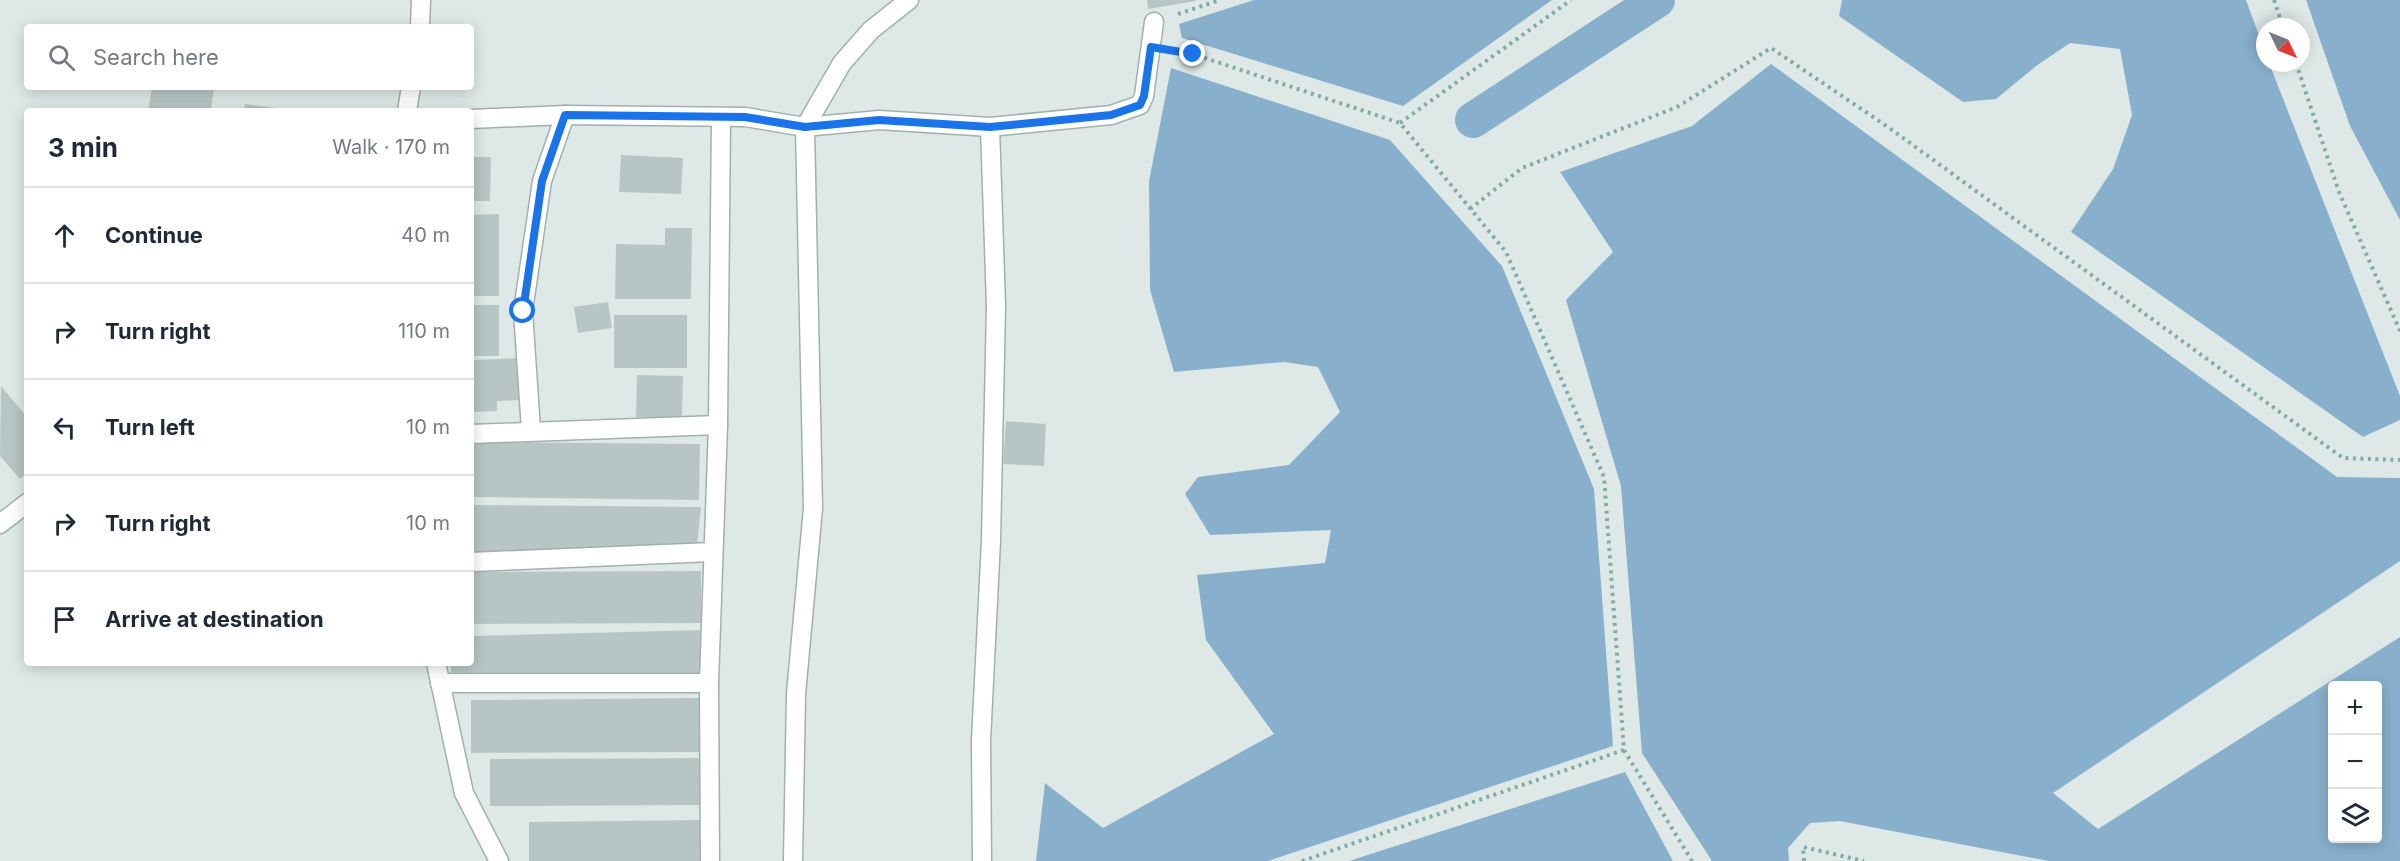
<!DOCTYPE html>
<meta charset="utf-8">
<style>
:root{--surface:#fff;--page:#f6f6f7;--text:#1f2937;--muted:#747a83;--line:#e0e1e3}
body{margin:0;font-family:Inter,sans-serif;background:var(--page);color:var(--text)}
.controls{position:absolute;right:18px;bottom:18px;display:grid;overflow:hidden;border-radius:6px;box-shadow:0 3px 15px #0003}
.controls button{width:54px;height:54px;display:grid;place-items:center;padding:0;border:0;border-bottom:2px solid var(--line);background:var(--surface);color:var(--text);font:30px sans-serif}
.compass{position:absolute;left:2256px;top:18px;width:54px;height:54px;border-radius:50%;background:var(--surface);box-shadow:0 3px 15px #0003;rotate:133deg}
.stop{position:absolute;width:18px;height:18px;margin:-14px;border:4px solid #1a73e8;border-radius:50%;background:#fff}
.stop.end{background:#1a73e8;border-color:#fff;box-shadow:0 2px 6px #0008}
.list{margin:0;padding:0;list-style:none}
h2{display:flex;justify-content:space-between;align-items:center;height:78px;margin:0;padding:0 24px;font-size:26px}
h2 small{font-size:20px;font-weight:400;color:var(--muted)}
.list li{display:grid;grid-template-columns:39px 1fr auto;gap:18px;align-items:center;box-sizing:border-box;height:96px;padding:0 24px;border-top:2px solid var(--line)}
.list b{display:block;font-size:22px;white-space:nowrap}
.list em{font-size:20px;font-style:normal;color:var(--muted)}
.icon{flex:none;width:33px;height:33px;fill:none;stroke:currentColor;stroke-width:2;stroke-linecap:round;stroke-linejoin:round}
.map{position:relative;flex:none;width:2400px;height:861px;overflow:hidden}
.search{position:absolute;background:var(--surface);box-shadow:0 3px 15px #0003;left:24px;top:24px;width:450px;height:66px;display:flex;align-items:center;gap:15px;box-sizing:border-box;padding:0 21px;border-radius:6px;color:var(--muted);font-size:22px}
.panel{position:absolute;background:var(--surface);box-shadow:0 3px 15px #0003;left:24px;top:108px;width:450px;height:558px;border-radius:6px}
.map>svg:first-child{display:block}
.water{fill:#88b0cc;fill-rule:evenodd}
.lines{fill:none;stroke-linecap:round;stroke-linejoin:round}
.canal{stroke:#88b0cc;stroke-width:36}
.building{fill:#b7c6c4}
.minor-casing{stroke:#a1b0af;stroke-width:21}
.path{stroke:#80aba9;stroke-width:4;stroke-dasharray:3 4.5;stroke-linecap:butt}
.minor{stroke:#fff;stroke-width:18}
.route{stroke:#1a73e8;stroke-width:8}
</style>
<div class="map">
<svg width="2400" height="861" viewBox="0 0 2400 861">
<rect width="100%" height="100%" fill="#dee9e7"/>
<g class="water">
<polygon points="1254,0 1552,0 1403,106 1182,38 1179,24"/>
<polygon points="1842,0 2246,0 2265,52 2265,63 2269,63 2400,396 2400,420 2363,437 2071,232 2113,169 2132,115 2120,49 2070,43 2036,66 1996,99 1963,102 1839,16"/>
<polygon points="2306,0 2400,0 2400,220 2350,126"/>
<path d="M1771,64L2337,477L2400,478V561L2053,793L2098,829L2400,637V861H2049L1840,821L1810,823L1788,848L1789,861H1712L1642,753L1621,486L1566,300L1613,252L1560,172L1692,126ZM2332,686H2378V838H2332Z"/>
<polygon points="1171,68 1390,140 1502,266 1594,489 1613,746 1268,861 1036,861 1045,783 1103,828 1274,734 1206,640 1197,575 1325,563 1331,530 1210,535 1185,494 1198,477 1289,465 1340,412 1318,367 1284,362 1174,372 1150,290 1149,181"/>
<polygon points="1625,772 1673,861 1349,861"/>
</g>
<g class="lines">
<polyline class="canal" points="1473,120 1657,0"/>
</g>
<g class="building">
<polygon points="1147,0 1195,0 1196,1 1148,9"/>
<polygon points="152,87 214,87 211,111 148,111"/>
<polygon points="245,104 293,110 293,111 244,111"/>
<polygon points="621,155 683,158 681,194 619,192"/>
<polygon points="471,157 491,157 490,201 471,201"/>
<polygon points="499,214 499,296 471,296 471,215"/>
<polygon points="665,228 692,228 691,299 615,299 616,244 665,245"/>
<polygon points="608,302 612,328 578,333 574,307"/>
<rect x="471" y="305" width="28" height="51"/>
<rect x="614" y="315" width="73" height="53"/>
<polygon points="520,358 521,400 497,401 497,411 472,412 471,360"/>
<polygon points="637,375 683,376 682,417 636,417"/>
<polygon points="1,386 27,417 27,473 20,479 0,456"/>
<polygon points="1006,421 1046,424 1044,466 1003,464"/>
<polygon points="471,442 700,444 699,500 471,497"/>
<polygon points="471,505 701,507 697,546 471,553"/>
<polygon points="701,571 701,623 471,624 471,572"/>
<polygon points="703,630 703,677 451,672 450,663 471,663 471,636"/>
<polygon points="703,698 703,752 471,753 471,700"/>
<polygon points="702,758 702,805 490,806 490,759"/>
<polygon points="701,820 701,861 529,861 529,822"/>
</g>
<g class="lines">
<defs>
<g id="minor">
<polyline points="420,27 421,0"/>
<polyline points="407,111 411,87"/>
<polyline points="471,119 565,115 745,117 805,127 879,120 990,127 1111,115 1140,105 1144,96 1154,22"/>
<polyline points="531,430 523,311 542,181 565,115"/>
<polyline points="471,434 718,425"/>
<polyline points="0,524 27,503"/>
<polyline points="471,562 712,552"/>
<polyline points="436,663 464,793 499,861"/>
<polyline points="440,683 709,683"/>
<polyline points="710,861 709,683 718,425 721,118"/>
<polyline points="793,861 796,694 813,508 805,127 842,63 871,30 909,0"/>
<polyline points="982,861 981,741 991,541 996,306 990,127"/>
</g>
</defs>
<use href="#minor" class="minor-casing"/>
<g class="path">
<polyline points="2274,0 2283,27"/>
<polyline points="1178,14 1220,0"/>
<polyline points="1175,51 1193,54 1400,123 1506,252 1604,477 1624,750 1692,861"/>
<polyline points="2296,63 2339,192 2400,331"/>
<polyline points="1400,123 1571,0"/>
<polyline points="1470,209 1522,168 1677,107 1771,48 1888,127 2343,458 2400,460"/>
<polyline points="1302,861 1624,750"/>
<polyline points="1804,861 1803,847 1864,861"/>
</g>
<use href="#minor" class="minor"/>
</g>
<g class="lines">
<polyline class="route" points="523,311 542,181 565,115 745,117 805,127 879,120 990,127 1111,115 1140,105 1144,96 1151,47 1193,54"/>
</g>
</svg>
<div class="controls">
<button>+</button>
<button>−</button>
<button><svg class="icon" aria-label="layers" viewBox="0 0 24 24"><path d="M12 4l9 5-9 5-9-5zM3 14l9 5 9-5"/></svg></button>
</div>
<svg class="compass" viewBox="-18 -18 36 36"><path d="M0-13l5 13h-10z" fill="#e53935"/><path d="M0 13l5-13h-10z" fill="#747a83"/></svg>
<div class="stop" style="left:523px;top:311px"></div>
<div class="stop end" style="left:1193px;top:54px"></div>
<div class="search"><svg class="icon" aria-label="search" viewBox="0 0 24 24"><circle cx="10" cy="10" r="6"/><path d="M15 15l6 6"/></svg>Search here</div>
<section class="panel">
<h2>3 min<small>Walk · 170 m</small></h2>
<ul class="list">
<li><svg class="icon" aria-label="ahead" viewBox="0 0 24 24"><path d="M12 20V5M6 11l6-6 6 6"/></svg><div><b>Continue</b></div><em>40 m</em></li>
<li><svg class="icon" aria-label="right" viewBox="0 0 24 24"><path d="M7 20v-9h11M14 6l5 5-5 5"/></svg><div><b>Turn right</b></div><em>110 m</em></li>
<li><svg class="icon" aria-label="left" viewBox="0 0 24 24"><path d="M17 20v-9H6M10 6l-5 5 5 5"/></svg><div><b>Turn left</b></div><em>10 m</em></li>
<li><svg class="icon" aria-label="right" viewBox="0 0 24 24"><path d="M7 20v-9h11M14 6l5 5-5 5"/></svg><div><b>Turn right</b></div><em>10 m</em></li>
<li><svg class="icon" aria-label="arrive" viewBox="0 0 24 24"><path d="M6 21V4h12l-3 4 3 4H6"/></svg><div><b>Arrive at destination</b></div></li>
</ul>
</section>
</div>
